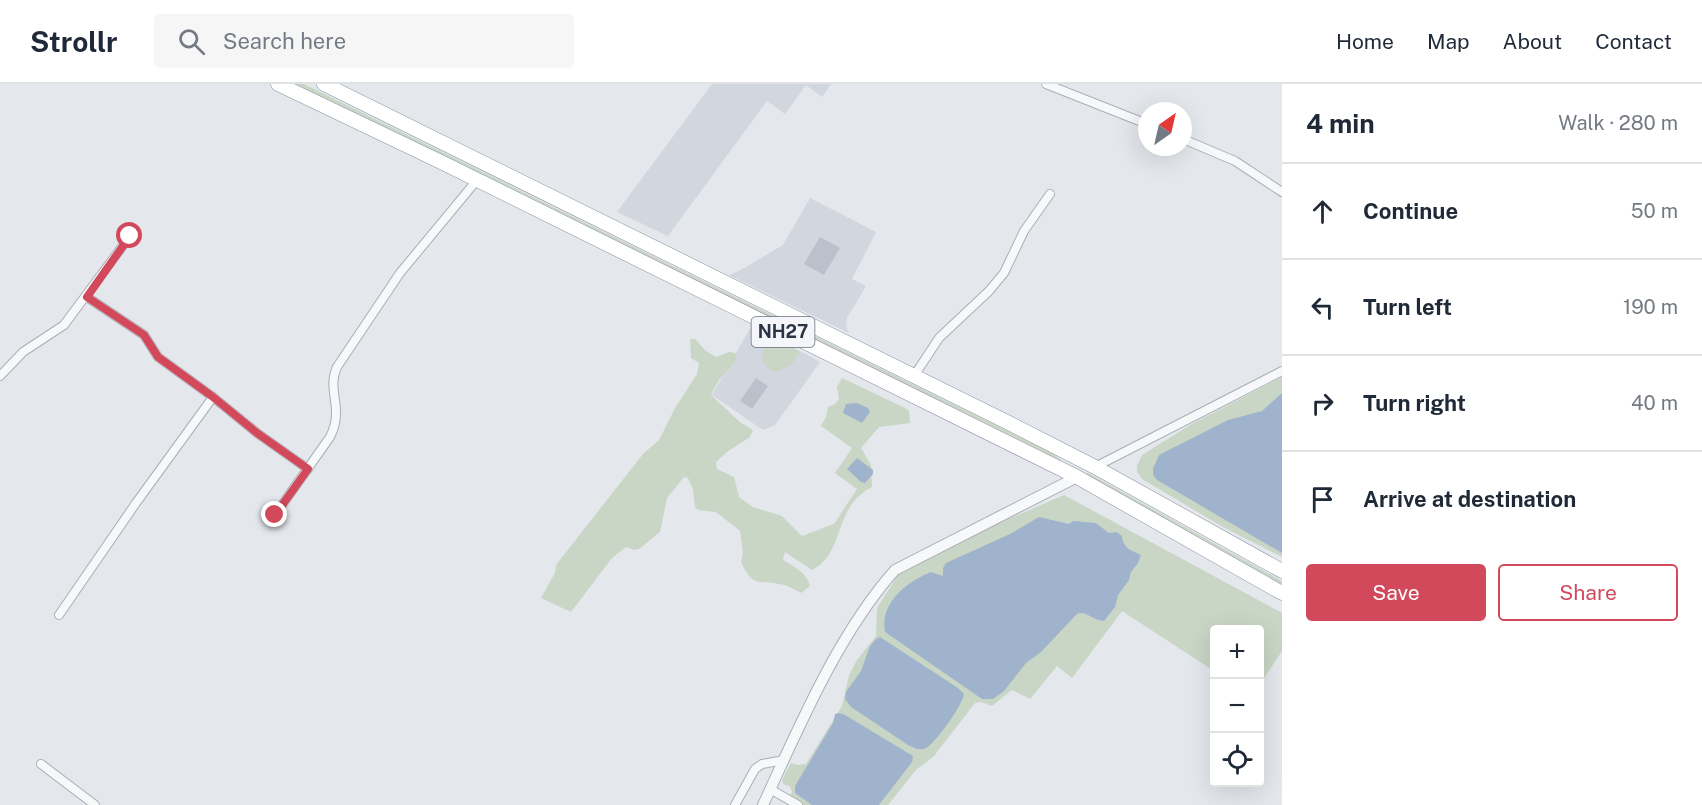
<!DOCTYPE html>
<meta charset="utf-8">
<style>
:root{--surface:#fff;--page:#f6f6f7;--text:#1f2937;--muted:#747a83;--line:#e0e1e3;--accent:#d1495b}
body{margin:0;font-family:"Public Sans",sans-serif;background:var(--page);color:var(--text)}
.controls{position:absolute;right:18px;bottom:18px;display:grid;overflow:hidden;border-radius:6px;box-shadow:0 6px 24px #0002}
.controls button{width:54px;height:54px;display:grid;place-items:center;padding:0;border:0;border-bottom:2px solid var(--line);background:var(--surface);color:var(--text);font:30px sans-serif}
.compass{position:absolute;left:1138px;top:18px;width:54px;height:54px;border-radius:50%;background:var(--surface);box-shadow:0 6px 24px #0002;rotate:34deg}
.stop{position:absolute;width:18px;height:18px;margin:-14px;border:4px solid #d1495b;border-radius:50%;background:#fff}
.stop.end{background:#d1495b;border-color:#fff;box-shadow:0 2px 6px #0008}
.list{margin:0;padding:0;list-style:none}
h2{display:flex;justify-content:space-between;align-items:center;height:78px;margin:0;padding:0 24px;font-size:26px}
h2 small{font-size:20px;font-weight:400;color:var(--muted)}
.list li{display:grid;grid-template-columns:39px 1fr auto;gap:18px;align-items:center;box-sizing:border-box;height:96px;padding:0 24px;border-top:2px solid var(--line)}
.list b{display:block;font-size:22px;white-space:nowrap}
.list em{font-size:20px;font-style:normal;color:var(--muted)}
.actions{display:flex;gap:12px;padding:18px 24px}
.actions a{flex:1;padding:14px 0;border:2px solid var(--accent);border-radius:6px;text-align:center;font-size:21px;color:var(--accent)}
.actions .main{background:var(--accent);color:#fff}
.icon{flex:none;width:33px;height:33px;fill:none;stroke:currentColor;stroke-width:2;stroke-linecap:round;stroke-linejoin:round}
.map{position:relative;flex:none;width:1282px;height:721px;overflow:hidden}
header{display:flex;align-items:center;gap:36px;box-sizing:border-box;height:84px;padding:0 30px;background:var(--surface);border-bottom:2px solid var(--line)}
header strong{font-size:28px}
nav{display:flex;gap:33px;margin-inline-start:auto;font-size:21px}
.search{width:420px;height:54px;background:var(--page);display:flex;align-items:center;gap:15px;box-sizing:border-box;padding:0 21px;border-radius:6px;color:var(--muted);font-size:22px}
main{display:flex}
aside{flex:1;background:var(--surface)}
.map>svg:first-child{display:block}
.built{fill:#d2d6de}
.green{fill:#c9d6c5}
.water{fill:#9fb4cc}
.building{fill:#bbc0ca}
.lines{fill:none;stroke-linecap:round;stroke-linejoin:round}
.minor-casing{stroke:#a9aeb7;stroke-width:10}
.tertiary-casing{stroke:#a9aeb7;stroke-width:12}
.trunk-casing{stroke:#8b94a3;stroke-width:15}
.minor{stroke:#f7f8fa;stroke-width:8}
.tertiary{stroke:#f7f8fa;stroke-width:10}
.trunk{stroke:#fff;stroke-width:14}
.route{stroke:#d1495b;stroke-width:8}
.labels{text-anchor:middle;stroke-width:4.5;stroke-linejoin:round;paint-order:stroke}
.shield{fill:#f4f6f9;stroke:#676e7b;stroke-width:1.5}
.shield-label{font-size:18px;font-weight:bold;fill:#2b3445}
</style>
<header>
<strong>Strollr</strong>
<div class="search"><svg class="icon" aria-label="search" viewBox="0 0 24 24"><circle cx="10" cy="10" r="6"/><path d="M15 15l6 6"/></svg>Search here</div>
<nav><a>Home</a><a>Map</a><a>About</a><a>Contact</a></nav>
</header>
<main>
<div class="map">
<svg width="1282" height="721" viewBox="0 0 1282 721">
<rect width="100%" height="100%" fill="#e4e7ec"/>
<g class="built">
<polygon points="712,0 831,0 822,13 806,1 785,30 767,17 668,152 617,128"/>
<polygon points="810,114 876,148 852,195 866,202 847,234 846,243 849,249 729,191 739,187 783,161"/>
<polygon points="752,241 820,278 775,341 763,346 712,311"/>
</g>
<g class="green">
<polygon points="286,0 304,0 1052,369 1061,376 1061,379"/>
<path d="M774,253L800,268L791,281L776,288C758,283 758,262 774,253Z"/>
<path d="M690,255H695L706,267L716,273L729,268L735,269L737,275L719,296L711,311L741,339L753,346L750,353L727,368L716,378L717,385L734,393L739,413L753,423L782,432L802,452L834,440L857,405L835,389L852,364L821,342L826,333L828,323L835,320L839,315L837,303L842,294L905,324L909,327L910,339L879,343L861,364L871,381L872,403C832,423 846,469 812,486L785,468L783,476C795,483 806,488 810,502L801,509C794,505 787,501 779,500C756,496 753,503 741,478L743,469L740,447L716,428L698,426L695,423L693,405L688,394L684,393L667,414L660,448L639,465L634,466L626,463L612,474L571,528L541,514L555,489L556,481L643,370L659,356L675,324L697,290L699,279L691,274Z"/>
<polygon points="1282,293 1282,473 1223,443 1142,395 1137,388 1137,382 1142,371 1190,341"/>
<polygon points="1088,389 1282,497 1282,505 1085,390"/>
<polygon points="1064,411 1282,529 1282,567 1260,600 1260,546 1214,546 1214,587 1122,527 1072,594 1057,582 1030,615 1012,606 992,622 981,618 975,619 934,672 916,686 888,721 787,721 792,707 789,702 783,700 782,696 791,679 798,681 806,680 842,622 849,591 857,576 876,552 877,524 900,488 983,446"/>
</g>
<g class="water">
<polygon points="1282,309 1282,469 1157,396 1153,391 1153,385 1159,371 1228,336 1262,327"/>
<polygon points="857,319 868,324 870,328 862,339 843,329 846,320"/>
<polygon points="857,374 873,386 873,390 865,399 861,398 847,385"/>
<path d="M1039,433L1069,440L1073,437L1096,439L1109,449L1116,448L1122,452C1123,464 1130,466 1141,471L1138,479L1131,488L1129,496L1118,511L1115,523L1104,537C1094,537 1085,526 1077,530L1041,568L1026,579L1004,607L993,615H982L885,548C879,519 908,497 931,488L943,492V484L946,479L1010,450Z"/>
<path d="M880,553L958,604L964,610C963,620 936,659 926,664C920,667 914,664 908,661L851,623L845,615L846,608L861,587L870,562L876,555Z"/>
<polygon points="839,629 845,631 913,672 912,678 879,721 812,721 795,709 795,702 833,639 835,630"/>
</g>
<g class="building">
<polygon points="820,153 840,164 824,191 804,180"/>
<polygon points="756,294 768,302 752,325 740,317"/>
</g>
<g class="lines">
<defs>
<g id="minor">
<polyline points="1046,0 1147,40"/>
<polyline points="1183,55 1235,77 1282,108"/>
<polyline points="87,213 144,251 158,273 213,313 257,349 308,385"/>
<polyline points="0,292 23,268 64,241 130,152"/>
<polyline points="914,292 939,254 989,207 1004,189 1024,147 1050,110"/>
<polyline points="1095,383 1282,287"/>
<path d="M275,431L330,353C345,324 326,307 337,283L400,189L477,96"/>
<polyline points="59,531 136,419 213,313"/>
<polyline points="41,680 95,721"/>
<polyline points="770,705 798,721"/>
<polyline points="735,721 755,685 762,680 784,676"/>
</g>
<path id="tertiary" d="M763,721C799,643 838,550 895,486L1077,393"/>
<g id="trunk">
<polyline points="278,0 441,78 1077,393 1282,509"/>
<polyline points="324,0 1007,338 1095,383 1282,487"/>
</g>
</defs>
<use href="#minor" class="minor-casing"/>
<use href="#tertiary" class="tertiary-casing"/>
<use href="#trunk" class="trunk-casing"/>
<use href="#minor" class="minor"/>
<use href="#tertiary" class="tertiary"/>
<use href="#trunk" class="trunk"/>
</g>
<g class="lines">
<polyline class="route" points="130,152 87,213 144,251 158,273 213,313 257,349 308,385 275,431"/>
</g>
<g class="labels">
<rect class="shield" x="751.5" y="233" width="63" height="30" rx="4.5"/>
<g class="shield-label">
<text x="783" y="254">NH27</text>
</g>
</g>
</svg>
<div class="controls">
<button>+</button>
<button>−</button>
<button><svg class="icon" aria-label="locate" viewBox="0 0 24 24"><circle cx="12" cy="12" r="6"/><path d="M12 2v4M12 18v4M2 12h4M18 12h4"/></svg></button>
</div>
<svg class="compass" viewBox="-18 -18 36 36"><path d="M0-13l5 13h-10z" fill="#e53935"/><path d="M0 13l5-13h-10z" fill="#747a83"/></svg>
<div class="stop" style="left:130px;top:152px"></div>
<div class="stop end" style="left:275px;top:431px"></div>
</div>
<aside>
<h2>4 min<small>Walk · 280 m</small></h2>
<ul class="list">
<li><svg class="icon" aria-label="ahead" viewBox="0 0 24 24"><path d="M12 20V5M6 11l6-6 6 6"/></svg><div><b>Continue</b></div><em>50 m</em></li>
<li><svg class="icon" aria-label="left" viewBox="0 0 24 24"><path d="M17 20v-9H6M10 6l-5 5 5 5"/></svg><div><b>Turn left</b></div><em>190 m</em></li>
<li><svg class="icon" aria-label="right" viewBox="0 0 24 24"><path d="M7 20v-9h11M14 6l5 5-5 5"/></svg><div><b>Turn right</b></div><em>40 m</em></li>
<li><svg class="icon" aria-label="arrive" viewBox="0 0 24 24"><path d="M6 21V4h12l-3 4 3 4H6"/></svg><div><b>Arrive at destination</b></div></li>
</ul>
<div class="actions"><a class="main">Save</a><a>Share</a></div>
</aside>
</main>
